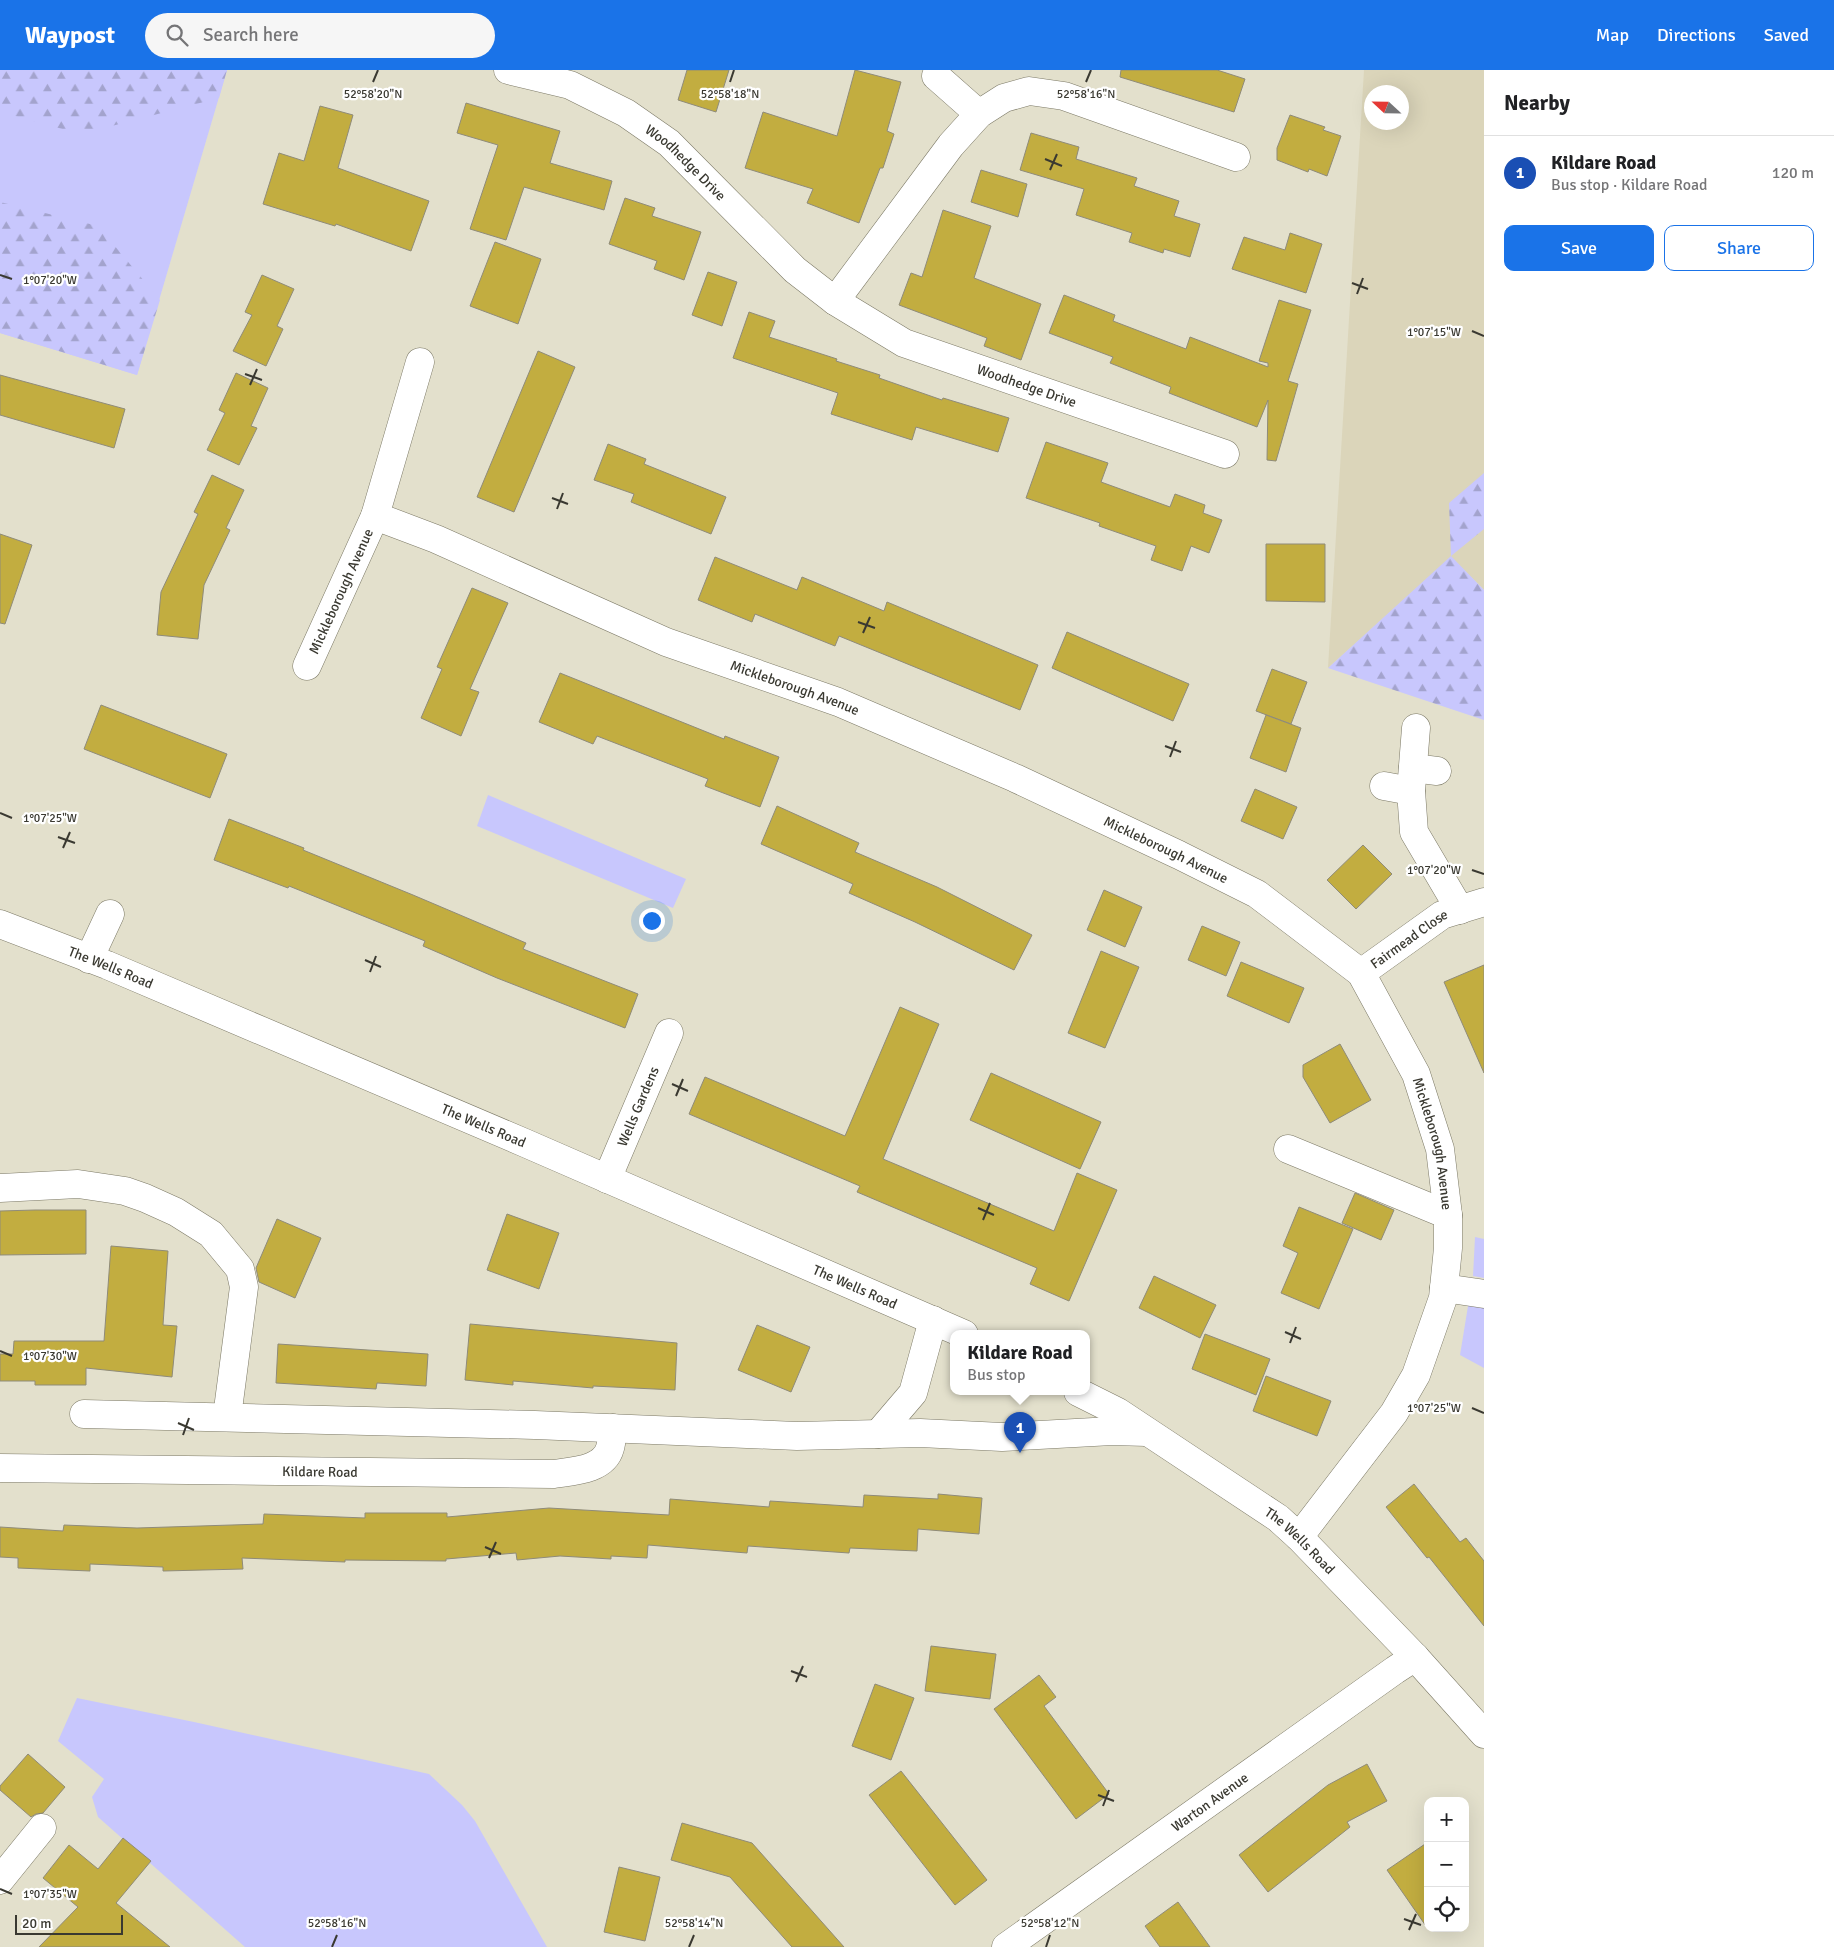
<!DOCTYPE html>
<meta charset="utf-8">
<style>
:root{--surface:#fff;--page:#f6f6f6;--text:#202124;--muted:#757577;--line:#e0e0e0;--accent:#1a73e8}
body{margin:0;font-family:Signika,sans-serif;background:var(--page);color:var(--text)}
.controls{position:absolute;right:15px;bottom:15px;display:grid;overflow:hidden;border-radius:10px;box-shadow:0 5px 20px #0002}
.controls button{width:45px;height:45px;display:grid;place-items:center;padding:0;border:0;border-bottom:1px solid var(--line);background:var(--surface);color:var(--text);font:25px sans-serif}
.compass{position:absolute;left:1364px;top:15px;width:45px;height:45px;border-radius:50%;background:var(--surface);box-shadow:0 5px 20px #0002;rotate:292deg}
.scale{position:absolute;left:15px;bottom:12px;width:108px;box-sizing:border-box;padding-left:5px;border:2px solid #3a3931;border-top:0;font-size:14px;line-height:18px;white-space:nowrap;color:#3a3931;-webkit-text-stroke:4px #fff;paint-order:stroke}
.you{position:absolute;left:651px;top:850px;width:18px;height:18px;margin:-12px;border:4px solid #fff;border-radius:50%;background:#1a73e8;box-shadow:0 0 0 8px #1a73e833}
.badge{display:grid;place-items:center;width:32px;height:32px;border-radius:50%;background:var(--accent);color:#fff;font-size:16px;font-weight:700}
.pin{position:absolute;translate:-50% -41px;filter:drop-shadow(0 1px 2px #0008)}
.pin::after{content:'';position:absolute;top:26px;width:18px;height:15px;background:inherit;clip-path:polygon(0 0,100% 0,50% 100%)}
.popup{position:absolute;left:950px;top:1260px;width:140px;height:65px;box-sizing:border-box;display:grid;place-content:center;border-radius:10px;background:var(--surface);filter:drop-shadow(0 1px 4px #0005);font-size:16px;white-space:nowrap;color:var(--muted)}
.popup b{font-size:19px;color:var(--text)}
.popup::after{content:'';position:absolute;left:50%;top:100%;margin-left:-10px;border:10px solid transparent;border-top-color:var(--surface)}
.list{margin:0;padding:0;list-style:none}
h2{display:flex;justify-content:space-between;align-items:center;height:65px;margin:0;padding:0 20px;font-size:21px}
h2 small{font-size:16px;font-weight:400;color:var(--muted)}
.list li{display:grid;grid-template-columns:32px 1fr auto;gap:15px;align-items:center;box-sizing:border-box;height:75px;padding:0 20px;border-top:1px solid var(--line)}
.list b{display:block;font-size:19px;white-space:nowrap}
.list p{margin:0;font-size:16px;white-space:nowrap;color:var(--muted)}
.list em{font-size:16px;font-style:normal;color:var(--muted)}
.actions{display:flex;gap:10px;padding:15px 20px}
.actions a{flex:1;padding:11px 0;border:1px solid var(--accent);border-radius:10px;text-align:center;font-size:18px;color:var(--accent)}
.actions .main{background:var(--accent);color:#fff}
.icon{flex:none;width:28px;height:28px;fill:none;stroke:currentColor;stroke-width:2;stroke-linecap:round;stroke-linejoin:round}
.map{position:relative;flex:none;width:1484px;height:1877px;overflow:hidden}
header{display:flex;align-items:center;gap:30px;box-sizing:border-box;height:70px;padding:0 25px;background:var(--accent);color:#fff}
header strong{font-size:24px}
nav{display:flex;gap:28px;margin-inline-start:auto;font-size:18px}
.search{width:350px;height:45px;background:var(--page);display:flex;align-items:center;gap:12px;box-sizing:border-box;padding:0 18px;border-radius:28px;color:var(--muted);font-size:19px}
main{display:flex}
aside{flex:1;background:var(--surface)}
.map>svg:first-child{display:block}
.built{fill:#dbd5ba;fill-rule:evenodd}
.green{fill:#c8c7fd}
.forest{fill:url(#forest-firs)}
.building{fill:#c2ad40;stroke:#8f8b79}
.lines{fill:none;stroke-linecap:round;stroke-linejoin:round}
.minor-casing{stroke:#7c7966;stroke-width:29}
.minor{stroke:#fff;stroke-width:28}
.ticks{fill:none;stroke:#3a3931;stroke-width:2}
.labels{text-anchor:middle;stroke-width:4.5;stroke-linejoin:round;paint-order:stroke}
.street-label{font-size:14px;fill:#3a3931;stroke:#fff}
.ticks-label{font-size:12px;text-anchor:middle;fill:#3a3931;stroke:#fff;stroke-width:4.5;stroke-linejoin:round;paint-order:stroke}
</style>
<header>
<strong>Waypost</strong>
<div class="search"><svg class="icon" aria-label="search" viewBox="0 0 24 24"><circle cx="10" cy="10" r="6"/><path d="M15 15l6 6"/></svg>Search here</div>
<nav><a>Map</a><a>Directions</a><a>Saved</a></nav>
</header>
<main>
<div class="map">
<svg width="1484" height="1877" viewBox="0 0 1484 1877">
<defs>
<pattern id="forest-firs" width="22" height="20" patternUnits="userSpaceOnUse" patternTransform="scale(1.25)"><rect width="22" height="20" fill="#c8c7fd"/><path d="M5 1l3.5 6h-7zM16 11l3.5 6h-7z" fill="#a3a3cd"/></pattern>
</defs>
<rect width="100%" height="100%" fill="#e3e0cc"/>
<path class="built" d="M1364,0H1484V520L1451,487L1328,598ZM1372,22H1402V52H1372Z"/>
<g class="green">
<polygon points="0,0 227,0 137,305 0,263"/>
<polygon points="488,725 686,809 673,838 477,756"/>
<polygon points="1475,1167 1484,1169 1484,1208 1473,1206"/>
<polygon points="1469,1230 1484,1232 1484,1298 1460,1285"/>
<polygon points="77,1628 194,1652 429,1704 462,1735 475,1751 547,1877 245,1877 98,1747 92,1727 104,1709 58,1671"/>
</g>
<g class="forest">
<polygon points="0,0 227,0 219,28 81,64 0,42"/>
<polygon points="0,132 98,156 160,230 137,305 0,263"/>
<polygon points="1484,403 1484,459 1451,486 1484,520 1484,650 1328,598 1451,486 1449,433"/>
</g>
<g class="building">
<polygon points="687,0 729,0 716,42 678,30"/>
<polygon points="855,0 901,12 887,61 894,64 883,98 880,98 859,153 807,133 813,119 745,98 763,42 837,66"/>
<polygon points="1121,0 1217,0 1245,9 1234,42 1120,7"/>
<polygon points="466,33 560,61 550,93 612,111 604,140 524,117 506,170 470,159 498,75 457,63"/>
<polygon points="320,36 353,45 338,98 429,131 411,181 336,154 335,156 263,134 279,83 304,91"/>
<polygon points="1290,45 1325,57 1323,60 1341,66 1327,106 1309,99 1308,102 1277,90 1277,78"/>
<polygon points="1031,63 1079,77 1076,89 1137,108 1134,116 1179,131 1174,146 1200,154 1190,187 1164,179 1163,183 1129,172 1132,163 1076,145 1084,119 1020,100"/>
<polygon points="981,100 1027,114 1018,147 971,132"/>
<polygon points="625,128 655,138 652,146 701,162 684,210 654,199 657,191 609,174"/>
<polygon points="943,140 991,156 974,208 1041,234 1021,290 984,276 987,268 899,235 911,203 922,207"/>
<polygon points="1290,163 1322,174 1306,223 1232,199 1244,167 1285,180"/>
<polygon points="495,172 541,189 518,254 470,236"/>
<polygon points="708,202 737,212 722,256 692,245"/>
<polygon points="262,205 294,219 277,256 283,259 266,296 233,281 252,245 245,242"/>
<polygon points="1064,225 1115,245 1113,251 1186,279 1190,267 1268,297 1268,293 1259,291 1279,230 1311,240 1288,311 1298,314 1276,391 1267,390 1268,330 1257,357 1169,323 1171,317 1110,293 1113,287 1049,263"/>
<polygon points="749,242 775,251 769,267 837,289 836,291 880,305 879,308 942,330 943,328 1009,348 998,382 916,357 912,370 831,344 838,323 733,288"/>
<polygon points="538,281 575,297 514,442 477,427"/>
<polygon points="236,303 268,318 251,356 257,358 239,395 207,380 225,343 219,340"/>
<polygon points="0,305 125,339 114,378 0,345"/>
<polygon points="1046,372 1108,393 1101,412 1170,437 1175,424 1205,435 1203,443 1222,450 1209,483 1191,476 1182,501 1151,490 1156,476 1099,456 1100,453 1026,428"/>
<polygon points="608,374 646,389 644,394 726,427 711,464 631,432 634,424 594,410"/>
<polygon points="212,405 244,420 226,458 230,460 204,515 198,569 157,565 161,522 198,444 194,442"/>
<polygon points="0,464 32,475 5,554 0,553"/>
<polygon points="1266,474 1325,474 1325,532 1266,531"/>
<polygon points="715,487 797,520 802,507 884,541 887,532 1038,595 1020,640 839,566 835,576 755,544 752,552 698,530"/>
<polygon points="472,518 508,533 470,619 479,622 461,666 421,648 442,599 437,597"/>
<polygon points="1067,562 1189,614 1173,651 1052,598"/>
<polygon points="1272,599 1307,612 1291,654 1256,641"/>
<polygon points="560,603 724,669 725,666 779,687 760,737 705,716 708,709 597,666 593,674 539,652"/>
<polygon points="101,635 227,684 210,728 84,679"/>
<polygon points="1266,645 1301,658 1286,702 1250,688"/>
<polygon points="1255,719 1297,737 1283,769 1241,751"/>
<polygon points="777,736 859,773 855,782 937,817 1032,865 1014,900 915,852 849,823 853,814 761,774"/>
<polygon points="229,749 304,778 303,780 413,825 526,873 523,879 638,924 625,958 497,908 423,876 425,871 289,816 288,818 214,790"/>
<polygon points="1363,775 1392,804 1356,839 1327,810"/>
<polygon points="1104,820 1142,837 1125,877 1087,860"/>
<polygon points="1202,856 1240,872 1226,906 1188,890"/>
<polygon points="1101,881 1139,897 1105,978 1068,963"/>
<polygon points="1241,892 1304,918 1289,953 1227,926"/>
<polygon points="1484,895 1484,1003 1444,912"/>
<polygon points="900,937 939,954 883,1089 1054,1161 1077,1103 1117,1120 1069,1231 1030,1214 1037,1198 857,1122 860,1116 689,1044 705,1007 845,1066"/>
<polygon points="1340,974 1371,1030 1330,1053 1303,1007 1303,995"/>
<polygon points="991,1003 1101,1052 1080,1099 970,1050"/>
<polygon points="1355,1123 1394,1140 1381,1170 1342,1153"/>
<polygon points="1299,1137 1353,1159 1319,1239 1281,1223 1298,1183 1283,1176"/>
<polygon points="35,1140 86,1140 86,1184 0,1185 0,1141"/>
<polygon points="507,1144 559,1163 539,1219 487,1200"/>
<polygon points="277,1149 321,1168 295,1228 259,1212 256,1198"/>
<polygon points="111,1176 168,1181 163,1255 177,1256 172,1307 86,1298 86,1315 35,1315 35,1311 0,1311 0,1284 13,1284 14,1271 104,1271"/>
<polygon points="1154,1206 1216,1235 1200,1268 1139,1238"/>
<polygon points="470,1254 677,1273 675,1320 593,1316 593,1318 513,1311 513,1315 465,1310"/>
<polygon points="757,1255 810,1277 791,1322 738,1300"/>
<polygon points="1205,1264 1270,1289 1256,1325 1192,1299"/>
<polygon points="278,1274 428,1284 426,1316 377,1313 376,1319 276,1313"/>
<polygon points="1266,1306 1331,1331 1317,1366 1253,1341"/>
<polygon points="1414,1414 1460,1472 1466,1468 1484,1491 1484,1556 1429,1487 1427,1488 1386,1437"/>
<polygon points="938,1424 982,1428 979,1464 918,1459 917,1481 850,1478 849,1483 748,1476 747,1483 648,1475 647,1488 611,1486 611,1489 560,1486 517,1490 516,1483 446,1489 446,1491 345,1490 345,1492 242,1488 243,1499 163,1501 163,1497 90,1494 90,1501 18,1498 18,1488 0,1487 0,1457 63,1461 64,1455 137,1458 263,1454 264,1444 365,1448 365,1443 447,1443 447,1447 549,1438 669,1445 670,1429 769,1437 770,1431 863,1437 864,1425 938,1429"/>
<polygon points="931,1576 996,1584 990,1629 925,1621"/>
<polygon points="1039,1605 1056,1627 1044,1636 1109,1724 1076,1749 994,1639"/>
<polygon points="875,1614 914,1628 891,1690 852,1676"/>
<polygon points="28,1684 65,1717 43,1743 36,1744 31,1747 0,1720 0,1716"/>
<polygon points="1367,1694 1387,1731 1347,1752 1350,1757 1268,1822 1239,1785 1328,1715"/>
<polygon points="901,1701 987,1810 955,1835 869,1725"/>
<polygon points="682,1753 752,1773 844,1877 792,1877 730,1807 671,1790"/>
<polygon points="123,1768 151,1791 116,1833 170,1877 39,1877 78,1837 43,1808 69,1775 98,1799"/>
<polygon points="1428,1772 1428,1859 1387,1800"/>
<polygon points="619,1797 660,1807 645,1871 604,1862"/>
<polygon points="1178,1832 1210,1877 1160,1877 1145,1856"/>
</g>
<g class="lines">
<defs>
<g id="minor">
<path id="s1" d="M508,0L570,15L626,43L669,73L795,200L835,231L904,273L1225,384"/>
<polyline points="936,6 979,44"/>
<polyline points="835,231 951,75 979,44 1004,28 1029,21 1064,26 1236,87"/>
<path id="s2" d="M375,446L436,469L666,572L838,632L1015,708L1179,785L1257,824L1361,903L1416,1004L1440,1079L1448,1145V1178L1443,1228L1416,1305L1394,1343L1299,1467"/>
<path id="s3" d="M307,596L375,446L420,292"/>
<polyline points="1416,658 1411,721 1414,762 1460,840"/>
<polyline points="1413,698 1437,701"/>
<polyline points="1384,716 1411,721"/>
<path id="s4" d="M0,854L107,895L525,1073L964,1264"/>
<polyline points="89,889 110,844"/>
<path id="s5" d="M1361,903L1442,845L1484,832"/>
<polyline points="1288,1079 1448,1145"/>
<path id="s6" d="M607,1109L669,963"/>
<polyline points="0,1118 78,1114 125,1121 145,1128 176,1142 211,1164 240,1199 244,1217 227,1347"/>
<polyline points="1444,1218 1484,1224"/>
<path id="s7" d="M1078,1322L1118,1342L1278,1448L1299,1467L1415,1587L1484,1664"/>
<polyline points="84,1344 535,1355 797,1366 920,1363 1002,1367 1112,1361 1147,1362"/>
<polyline points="878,1364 913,1323 933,1250"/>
<path id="s8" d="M0,1398L554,1404C573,1401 604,1400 610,1378C612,1371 612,1364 613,1358"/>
<polyline points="0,1810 42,1758"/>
<path id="s9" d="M1006,1877L1395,1600L1415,1587"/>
</g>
</defs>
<use href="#minor" class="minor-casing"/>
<use href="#minor" class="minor"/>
</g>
<path class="ticks" d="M373,12L378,0M730,12L734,0M1086,12L1091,0M1045,89L1062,96M1050,100L1057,84M0,205L12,209M1352,213L1368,219M1357,224L1363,208M1472,261L1484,266M245,304L262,310M250,315L257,299M552,428L568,434M557,439L563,423M858,552L875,558M863,563L870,547M1165,676L1181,682M1170,687L1176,671M0,743L12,748M58,767L75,773M63,778L70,762M1472,800L1484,804M365,890L381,897M370,902L376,886M672,1014L688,1021M676,1026L683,1009M978,1138L994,1145M983,1150L990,1133M1285,1262L1301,1269M1290,1273L1296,1257M0,1281L12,1286M1472,1338L1484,1343M178,1353L194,1360M183,1365L189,1348M485,1477L501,1484M489,1488L496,1472M791,1601L807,1607M796,1612L803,1596M1098,1725L1114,1731M1103,1736L1109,1720M0,1819L12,1824M1404,1849L1421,1855M1409,1860L1416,1844M332,1877L337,1865M689,1877L694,1865M1046,1877L1050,1865"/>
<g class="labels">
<g class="street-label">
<text dy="5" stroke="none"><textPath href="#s1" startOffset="204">Woodhedge Drive</textPath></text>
<text dy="5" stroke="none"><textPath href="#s1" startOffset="619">Woodhedge Drive</textPath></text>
<text dy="5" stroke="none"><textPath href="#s3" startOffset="82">Mickleborough Avenue</textPath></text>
<text dy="5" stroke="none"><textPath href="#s2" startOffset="454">Mickleborough Avenue</textPath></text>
<text dy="5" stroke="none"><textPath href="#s2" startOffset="859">Mickleborough Avenue</textPath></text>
<text dy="5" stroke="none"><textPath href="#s5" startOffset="59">Fairmead Close</textPath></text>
<text dy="5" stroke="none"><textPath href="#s4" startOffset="119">The Wells Road</textPath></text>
<text dy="5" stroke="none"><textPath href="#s6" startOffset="79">Wells Gardens</textPath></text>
<text dy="5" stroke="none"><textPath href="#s4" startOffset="524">The Wells Road</textPath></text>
<text dy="5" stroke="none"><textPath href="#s2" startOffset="1278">Mickleborough Avenue</textPath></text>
<text dy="5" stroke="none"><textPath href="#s4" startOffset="929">The Wells Road</textPath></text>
<text dy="5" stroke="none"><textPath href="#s8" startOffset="320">Kildare Road</textPath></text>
<text dy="5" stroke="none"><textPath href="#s7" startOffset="268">The Wells Road</textPath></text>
<text dy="5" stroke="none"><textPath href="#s9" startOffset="250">Warton Avenue</textPath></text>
</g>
</g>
<g class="ticks-label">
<text x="373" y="28">52°58'20"N</text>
<text x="730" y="28">52°58'18"N</text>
<text x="1086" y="28">52°58'16"N</text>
<text x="50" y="214">1°07'20"W</text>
<text x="1434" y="266">1°07'15"W</text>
<text x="50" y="752">1°07'25"W</text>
<text x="1434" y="804">1°07'20"W</text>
<text x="50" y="1290">1°07'30"W</text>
<text x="1434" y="1342">1°07'25"W</text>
<text x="50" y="1828">1°07'35"W</text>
<text x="337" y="1857">52°58'16"N</text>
<text x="694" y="1857">52°58'14"N</text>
<text x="1050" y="1857">52°58'12"N</text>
</g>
</svg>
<div class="controls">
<button>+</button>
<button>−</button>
<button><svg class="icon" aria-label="locate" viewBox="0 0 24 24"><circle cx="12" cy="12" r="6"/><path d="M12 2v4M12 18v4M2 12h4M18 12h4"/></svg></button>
</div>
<svg class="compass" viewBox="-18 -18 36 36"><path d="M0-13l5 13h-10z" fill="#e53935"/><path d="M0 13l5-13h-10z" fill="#757577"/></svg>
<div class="scale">20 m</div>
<div class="you"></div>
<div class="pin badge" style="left:1020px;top:1383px;background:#1a4fb4">1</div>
<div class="popup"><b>Kildare Road</b>Bus stop</div>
</div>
<aside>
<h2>Nearby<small></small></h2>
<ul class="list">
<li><span class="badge" style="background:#1a4fb4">1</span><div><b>Kildare Road</b><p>Bus stop · Kildare Road</p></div><em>120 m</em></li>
</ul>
<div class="actions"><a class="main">Save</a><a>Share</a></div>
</aside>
</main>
